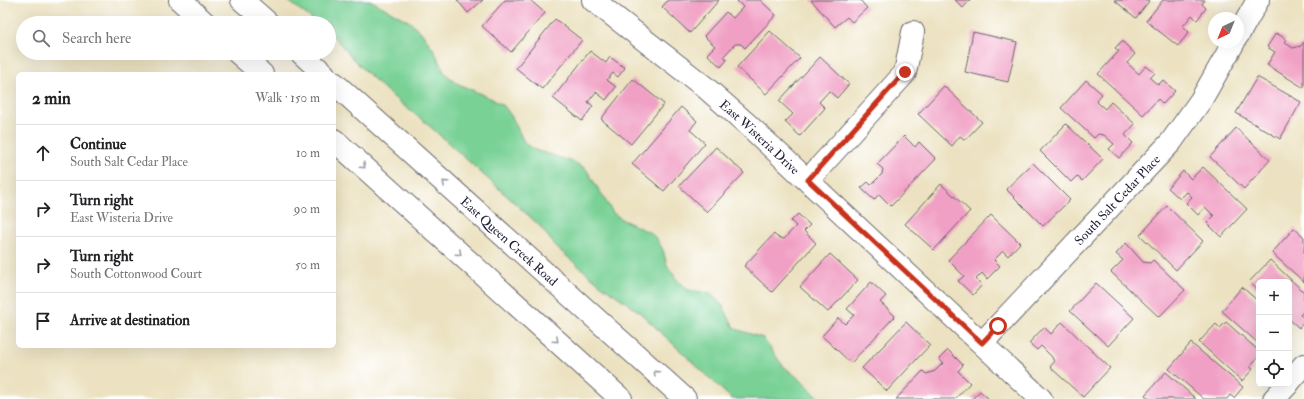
<!DOCTYPE html>
<meta charset="utf-8">
<style>
:root{--surface:#fff;--page:#f2f2f2;--text:#202124;--muted:#757577;--line:#e0e0e0}
body{margin:0;font-family:"IM FELL Double Pica",serif;background:var(--page);color:var(--text)}
.controls{position:absolute;right:12px;bottom:12px;display:grid;overflow:hidden;border-radius:6px;box-shadow:0 4px 16px #0002}
.controls button{width:36px;height:36px;display:grid;place-items:center;padding:0;border:0;border-bottom:1px solid var(--line);background:var(--surface);color:var(--text);font:20px sans-serif}
.compass{position:absolute;left:1208px;top:12px;width:36px;height:36px;border-radius:50%;background:var(--surface);box-shadow:0 4px 16px #0002;rotate:223deg}
.stop{position:absolute;width:12px;height:12px;margin:-9px;border:3px solid #c8321e;border-radius:50%;background:#fff}
.stop.end{background:#c8321e;border-color:#fff;box-shadow:0 1px 4px #0008}
.list{margin:0;padding:0;list-style:none}
h2{display:flex;justify-content:space-between;align-items:center;height:52px;margin:0;padding:0 16px;font-size:17px}
h2 small{font-size:13px;font-weight:400;color:var(--muted)}
.list li{display:grid;grid-template-columns:26px 1fr auto;gap:12px;align-items:center;box-sizing:border-box;height:56px;padding:0 16px;border-top:1px solid var(--line)}
.list b{display:block;font-size:15px;white-space:nowrap}
.list p{margin:0;font-size:13px;white-space:nowrap;color:var(--muted)}
.list em{font-size:13px;font-style:normal;color:var(--muted)}
.icon{flex:none;width:22px;height:22px;fill:none;stroke:currentColor;stroke-width:2;stroke-linecap:round;stroke-linejoin:round}
.map{position:relative;flex:none;width:1304px;height:399px;overflow:hidden}
.search{position:absolute;background:var(--surface);box-shadow:0 4px 16px #0002;left:16px;top:16px;width:320px;height:44px;display:flex;align-items:center;gap:10px;box-sizing:border-box;padding:0 14px;border-radius:22px;color:var(--muted);font-size:15px}
.panel{position:absolute;background:var(--surface);box-shadow:0 4px 16px #0002;left:16px;top:72px;width:320px;height:276px;border-radius:6px}
.map>svg:first-child{display:block}
.green{fill:#79d196;stroke:#4e7a68}
.building{fill:#f1a0c5}
.lines{fill:none;stroke-linecap:round;stroke-linejoin:round}
.street-casing{stroke:#69656a;stroke-width:24}
.primary-casing{stroke:#69656a;stroke-width:24}
.street{stroke:#fff;stroke-width:22}
.primary{stroke:#fff;stroke-width:22}
.oneway{stroke:#9c9ca7}
.route{stroke:#c8321e;stroke-width:5}
.labels{text-anchor:middle;stroke-width:4;stroke-linejoin:round;paint-order:stroke}
.street-label{font-size:13px;fill:#22223b;stroke:#fff}
</style>
<div class="map">
<svg width="1304" height="399" viewBox="0 0 1304 399">
<rect width="100%" height="100%" fill="#fff"/>
<filter id="ink" filterUnits="userSpaceOnUse"><feTurbulence type="fractalNoise" baseFrequency=".025" numOctaves="2"/><feDisplacementMap in="SourceGraphic" scale="8" xChannelSelector="R" yChannelSelector="G"/><feConvolveMatrix kernelMatrix="1 2 1 2 8 2 1 2 1" color-interpolation-filters="sRGB"/></filter>
<filter id="wash" filterUnits="userSpaceOnUse"><feTurbulence type="fractalNoise" baseFrequency=".012" numOctaves="4" result="noise"/><feDisplacementMap in="SourceGraphic" scale="16" xChannelSelector="R" yChannelSelector="G"/><feGaussianBlur stdDeviation="0.9" result="paint"/><feColorMatrix in="noise" values="0 0 0 0 0 0 0 0 0 0 0 0 0 0 0 0 0 1.4 0 .05"/><feComposite in="paint" operator="in"/></filter>
<g filter="url(#wash)">
<rect width="100%" height="100%" fill="#ece2c1"/>
<path class="green" d="M287,0H370L410,22L421,32L434,50L444,72L456,83L490,98L504,106L512,117L524,142L535,150L574,162L586,169L613,213L623,220L651,233L656,238L663,250L667,265L677,280L688,290L709,293L722,305L734,327L739,330L763,338L783,366L807,385L819,399H732L638,311L600,284L557,248L539,225L424,121C400,104 377,83 356,62C346,53 340,41 329,33V23H317Z"/>
<g id="blocks">
<g class="building">
<polygon points="457,0 483,0 468,13"/>
<polygon points="505,0 530,0 545,13 511,52 482,26"/>
<polygon points="668,0 719,0 690,33 662,7"/>
<polygon points="738,0 760,0 776,15 745,48 741,44 735,44 724,56 727,60 721,67 707,54 715,46 704,36 726,12 733,18 743,7 737,1"/>
<polygon points="811,0 860,0 867,8 852,22 847,17 835,27"/>
<polygon points="955,0 970,0 963,8"/>
<polygon points="1114,0 1148,0 1149,1 1136,18"/>
<polygon points="1163,0 1205,0 1202,4 1206,8 1197,20 1192,15 1183,26 1189,32 1178,46 1146,21"/>
<polygon points="555,19 582,40 542,89 516,68"/>
<polygon points="770,31 800,58 766,94 737,67"/>
<polygon points="973,32 1017,42 1008,82 965,72"/>
<polygon points="1276,33 1286,39 1284,42 1293,48 1301,46 1304,42 1304,88 1267,65 1275,52 1267,47"/>
<polygon points="1122,41 1135,54 1127,63 1139,74 1146,66 1155,73 1150,78 1158,85 1163,80 1175,91 1163,104 1158,99 1143,115 1098,74 1119,51 1115,48"/>
<polygon points="590,51 606,63 610,57 625,68 618,77 613,73 607,80 616,87 606,100 596,92 588,102 593,106 582,121 553,98"/>
<polygon points="820,57 849,84 837,98 829,91 819,102 825,108 800,136 785,122 793,114 779,101"/>
<polygon points="1257,77 1301,102 1280,139 1236,113"/>
<polygon points="633,79 664,104 631,144 601,119"/>
<polygon points="1086,80 1102,94 1096,101 1105,109 1111,102 1135,124 1125,135 1133,143 1119,158 1109,149 1114,144 1104,135 1098,134 1094,138 1061,108"/>
<polygon points="944,86 982,122 965,140 960,136 952,146 918,114"/>
<polygon points="681,107 697,121 690,130 705,143 664,191 632,164"/>
<polygon points="1066,124 1103,159 1082,181 1077,176 1071,182 1040,151"/>
<polygon points="1236,128 1270,160 1244,189 1210,157"/>
<polygon points="904,136 915,147 919,142 936,159 891,206 879,194 874,200 861,188 868,182 871,185 882,174 883,169 877,164"/>
<polygon points="716,147 744,173 707,212 679,186"/>
<polygon points="1033,163 1070,200 1043,226 1006,189"/>
<polygon points="1203,167 1247,209 1221,237 1207,223 1214,216 1205,207 1198,215 1186,203 1192,197 1187,192 1180,199 1168,188 1183,171 1191,179"/>
<polygon points="941,184 970,211 934,250 905,224"/>
<polygon points="1167,206 1203,241 1176,270 1140,235"/>
<polygon points="798,214 810,225 804,231 816,243 772,292 744,266 774,234 777,237 784,239 796,226 791,221"/>
<polygon points="991,215 1020,243 1008,256 1003,251 994,260 1000,266 987,279 982,273 976,279 982,285 973,295 958,281 964,276 948,260"/>
<polygon points="1294,228 1304,237 1304,282 1272,253"/>
<polygon points="1126,243 1143,262 1150,263 1153,260 1185,290 1159,317 1111,272 1123,260 1116,254"/>
<polygon points="830,254 858,280 828,312 800,287"/>
<polygon points="1270,260 1304,292 1304,311 1300,315 1304,318 1304,322 1299,328 1289,319 1289,282 1259,282 1259,291 1249,282"/>
<polygon points="871,282 886,296 880,302 895,316 851,363 822,336 838,318 845,324 854,315 847,309"/>
<polygon points="1096,283 1134,318 1108,346 1070,311"/>
<polygon points="1242,287 1259,302 1259,344 1222,311"/>
<polygon points="906,322 930,345 887,391 862,368"/>
<polygon points="1062,322 1110,368 1083,397 1050,367 1054,362 1052,357 1041,346 1037,350 1029,343 1044,327 1051,334"/>
<polygon points="1226,322 1259,351 1259,356 1250,367 1253,369 1242,381 1199,342 1216,324 1220,328"/>
<polygon points="1191,343 1243,387 1234,398 1230,395 1227,399 1204,399 1169,369"/>
<polygon points="948,350 963,365 958,371 970,383 955,399 896,399 923,371 926,374 935,371 943,363 939,359"/>
<polygon points="1166,372 1196,399 1150,399 1145,395"/>
<polygon points="980,391 989,399 972,399"/>
</g>
</g>
</g>
<g filter="url(#ink)">
<use href="#blocks" fill-opacity="0" stroke="#69656a" stroke-width="1"/>
<g class="lines">
<defs>
<g id="street">
<path id="s1" d="M593,0L706,88L747,124L1041,399"/>
<polyline points="1238,35 1258,0"/>
<polyline points="808,180 905,73 913,32"/>
<path id="s2" d="M982,343L1171,142L1201,100L1234,42"/>
<polyline points="1289,382 1304,365"/>
<polyline points="1274,399 1288,384"/>
</g>
<g id="primary">
<polyline points="180,0 205,23"/>
<polyline points="242,0 268,23"/>
<polyline points="238,53 262,74"/>
<polyline points="301,53 324,74"/>
<path id="s3" d="M334,83L685,399"/>
<polyline points="334,140 621,399"/>
</g>
</defs>
<use href="#street" class="street-casing"/>
<use href="#primary" class="primary-casing"/>
<use href="#street" class="street"/>
<use href="#primary" class="primary"/>
</g>
<defs><path id="oneway-chevron" d="M-2-3.5L2.5 0L-2 3.5" fill="none" stroke-width="1.6" stroke-linecap="round" stroke-linejoin="round"/></defs>
<g class="oneway">
<use href="#oneway-chevron" transform="translate(363 166) rotate(42)"/>
<use href="#oneway-chevron" transform="translate(445 183) rotate(-138)"/>
<use href="#oneway-chevron" transform="translate(459 253) rotate(42)"/>
<use href="#oneway-chevron" transform="translate(556 340) rotate(42)"/>
<use href="#oneway-chevron" transform="translate(656 373) rotate(-138)"/>
</g>
</g>
<g class="lines" filter="url(#ink)">
<polyline class="route" points="905,72 808,180 982,343 998,326"/>
</g>
<g class="labels">
<g class="street-label">
<text dy="5" stroke="none"><textPath href="#s1" startOffset="216">East Wisteria Drive</textPath></text>
<text dy="5" stroke="none"><textPath href="#s2" startOffset="197">South Salt Cedar Place</textPath></text>
<text dy="5" stroke="none"><textPath href="#s3" startOffset="236">East Queen Creek Road</textPath></text>
</g>
</g>
</svg>
<div class="controls">
<button>+</button>
<button>−</button>
<button><svg class="icon" aria-label="locate" viewBox="0 0 24 24"><circle cx="12" cy="12" r="6"/><path d="M12 2v4M12 18v4M2 12h4M18 12h4"/></svg></button>
</div>
<svg class="compass" viewBox="-18 -18 36 36"><path d="M0-13l5 13h-10z" fill="#e53935"/><path d="M0 13l5-13h-10z" fill="#757577"/></svg>
<div class="stop" style="left:998px;top:326px"></div>
<div class="stop end" style="left:905px;top:72px"></div>
<div class="search"><svg class="icon" aria-label="search" viewBox="0 0 24 24"><circle cx="10" cy="10" r="6"/><path d="M15 15l6 6"/></svg>Search here</div>
<section class="panel">
<h2>2 min<small>Walk · 150 m</small></h2>
<ul class="list">
<li><svg class="icon" aria-label="ahead" viewBox="0 0 24 24"><path d="M12 20V5M6 11l6-6 6 6"/></svg><div><b>Continue</b><p>South Salt Cedar Place</p></div><em>10 m</em></li>
<li><svg class="icon" aria-label="right" viewBox="0 0 24 24"><path d="M7 20v-9h11M14 6l5 5-5 5"/></svg><div><b>Turn right</b><p>East Wisteria Drive</p></div><em>90 m</em></li>
<li><svg class="icon" aria-label="right" viewBox="0 0 24 24"><path d="M7 20v-9h11M14 6l5 5-5 5"/></svg><div><b>Turn right</b><p>South Cottonwood Court</p></div><em>50 m</em></li>
<li><svg class="icon" aria-label="arrive" viewBox="0 0 24 24"><path d="M6 21V4h12l-3 4 3 4H6"/></svg><div><b>Arrive at destination</b></div></li>
</ul>
</section>
</div>
